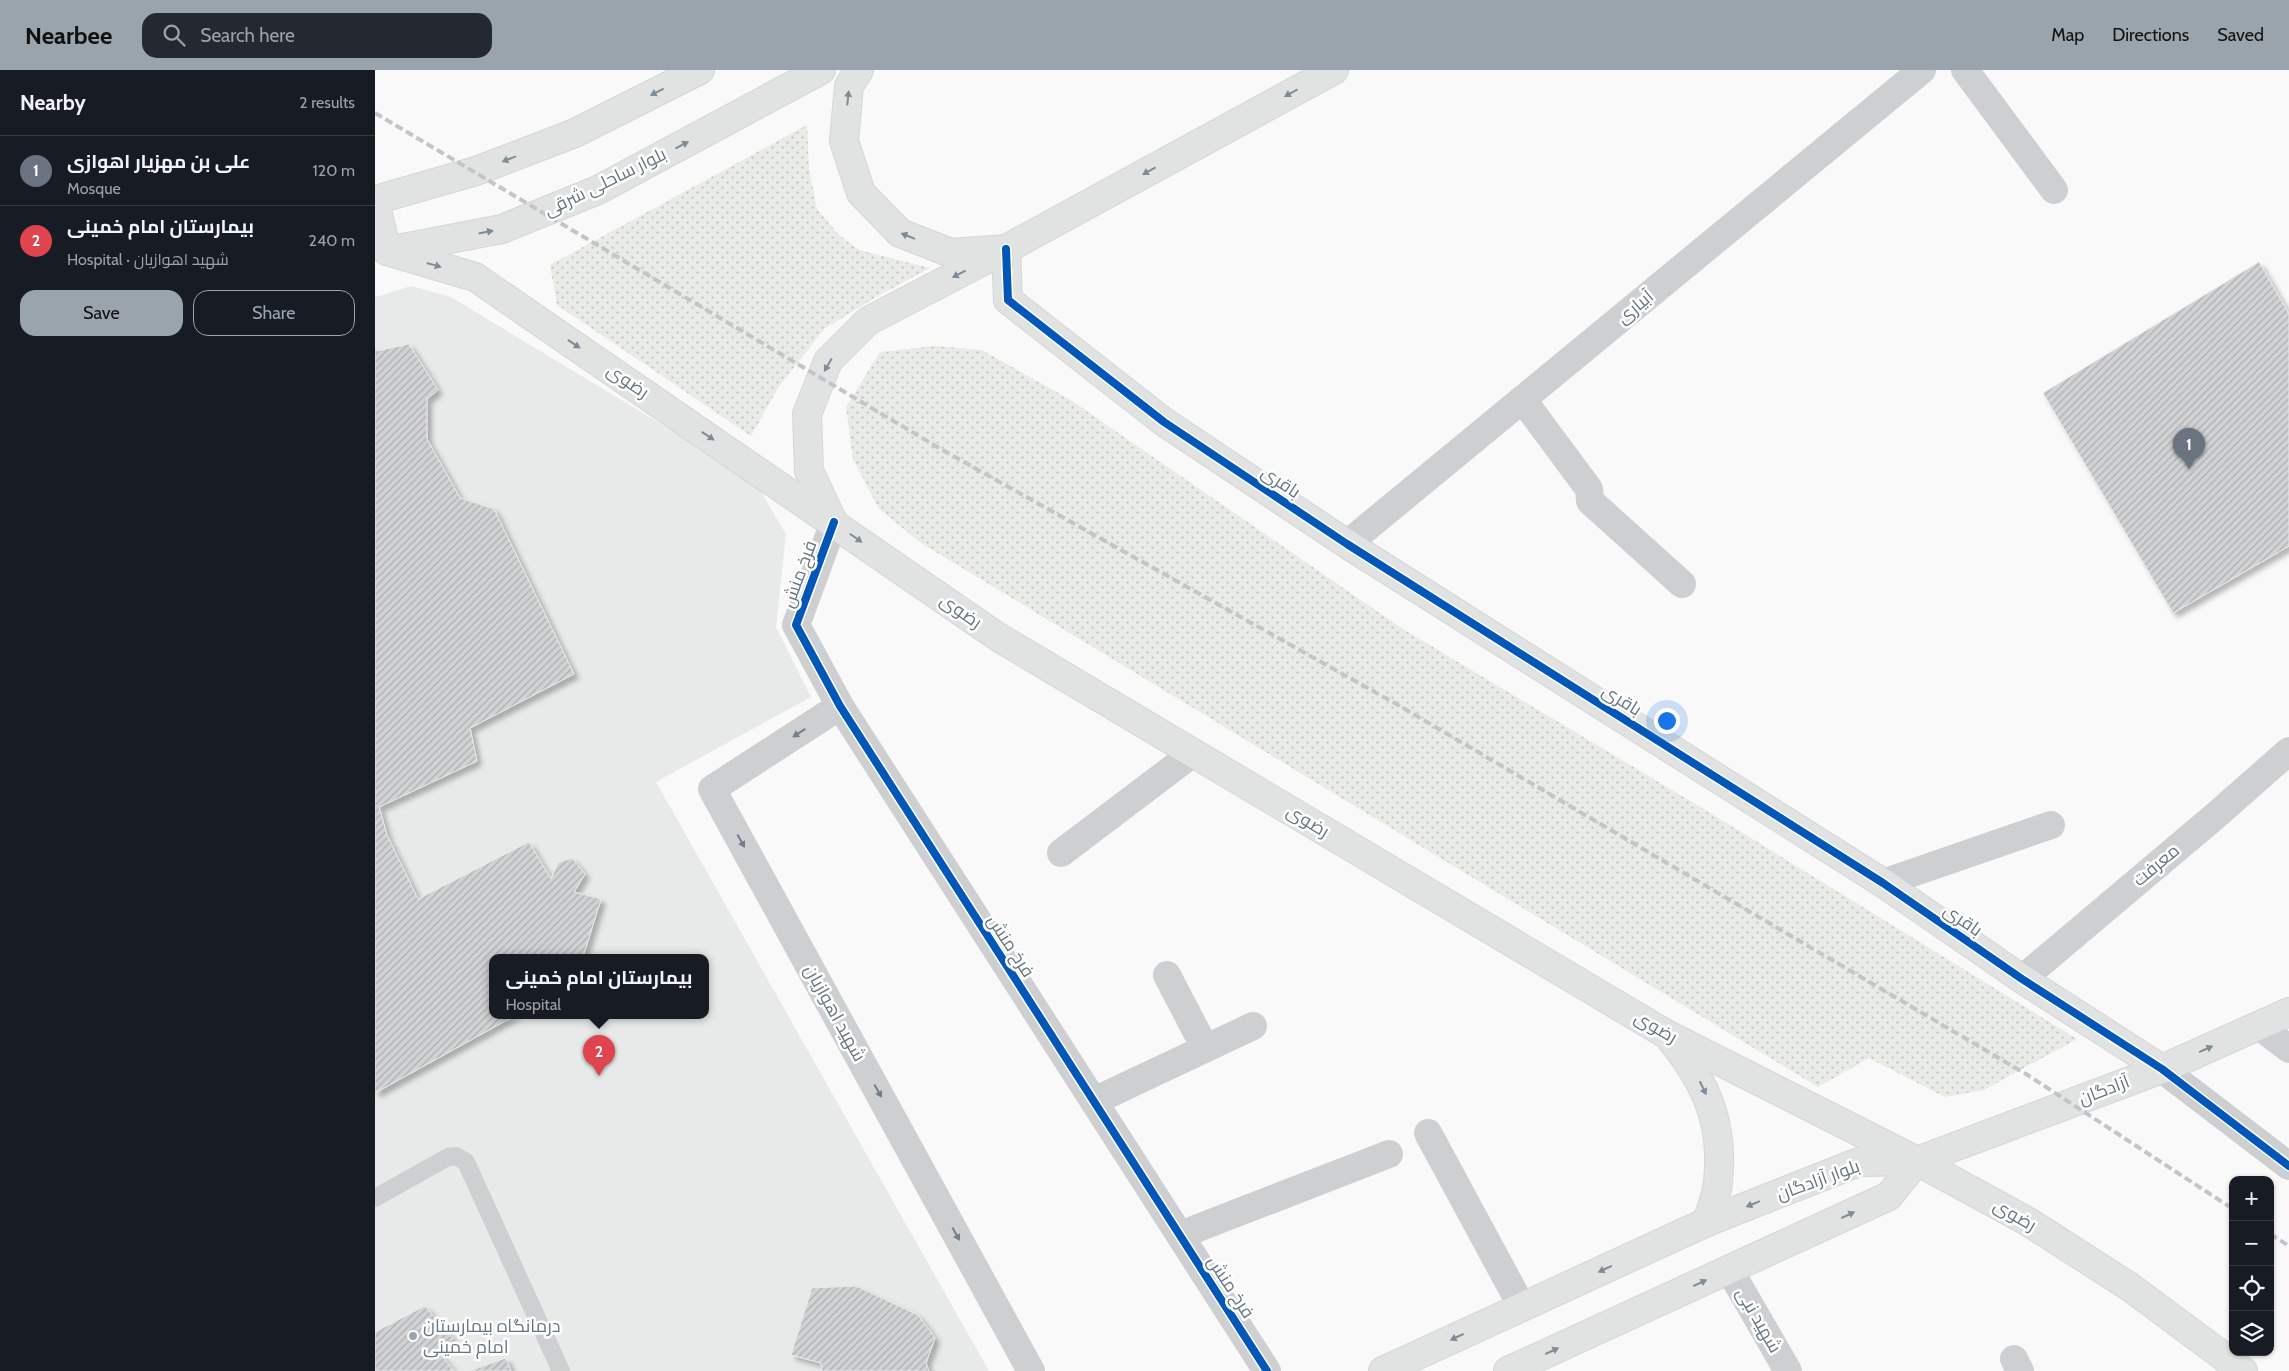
<!DOCTYPE html>
<meta charset="utf-8">
<style>
:root{--surface:#171b24;--page:#242831;--text:#f1f3f6;--muted:#9ea1a6;--line:#363941;--accent:#99a4ac}
body{margin:0;font-family:Cabin,Cairo,sans-serif;background:var(--page);color:var(--text)}
.controls{position:absolute;right:15px;bottom:15px;display:grid;overflow:hidden;border-radius:10px;box-shadow:0 1px 4px #0004}
.controls button{width:45px;height:45px;display:grid;place-items:center;padding:0;border:0;border-bottom:1px solid var(--line);background:var(--surface);color:var(--text);font:25px sans-serif}
.you{position:absolute;left:1291px;top:650px;width:18px;height:18px;margin:-12px;border:4px solid #fff;border-radius:50%;background:#1a73e8;box-shadow:0 0 0 8px #1a73e833}
.badge{display:grid;place-items:center;width:32px;height:32px;border-radius:50%;background:var(--accent);color:#fff;font-size:16px;font-weight:700}
.pin{position:absolute;translate:-50% -41px;filter:drop-shadow(0 1px 2px #0008)}
.pin::after{content:'';position:absolute;top:26px;width:18px;height:15px;background:inherit;clip-path:polygon(0 0,100% 0,50% 100%)}
.popup{position:absolute;left:114px;top:884px;width:220px;height:65px;box-sizing:border-box;display:grid;place-content:center;border-radius:10px;background:var(--surface);filter:drop-shadow(0 1px 4px #0005);font-size:16px;white-space:nowrap;color:var(--muted)}
.popup b{font-size:19px;color:var(--text)}
.popup::after{content:'';position:absolute;left:50%;top:100%;margin-left:-10px;border:10px solid transparent;border-top-color:var(--surface)}
.list{margin:0;padding:0;list-style:none}
h2{display:flex;justify-content:space-between;align-items:center;height:65px;margin:0;padding:0 20px;font-size:21px}
h2 small{font-size:16px;font-weight:400;color:var(--muted)}
.list li{display:grid;grid-template-columns:32px 1fr auto;gap:15px;align-items:center;box-sizing:border-box;height:70px;padding:0 20px;border-top:1px solid var(--line)}
.list b{display:block;font-size:19px;white-space:nowrap}
.list p{margin:0;font-size:16px;white-space:nowrap;color:var(--muted)}
.list em{font-size:16px;font-style:normal;color:var(--muted)}
.actions{display:flex;gap:10px;padding:15px 20px}
.actions a{flex:1;padding:11px 0;border:1px solid var(--accent);border-radius:15px;text-align:center;font-size:18px;color:var(--accent)}
.actions .main{background:var(--accent);color:#111}
.icon{flex:none;width:28px;height:28px;fill:none;stroke:currentColor;stroke-width:2;stroke-linecap:round;stroke-linejoin:round}
.map{position:relative;flex:none;width:1914px;height:1301px;overflow:hidden}
header{display:flex;align-items:center;gap:30px;box-sizing:border-box;height:70px;padding:0 25px;background:var(--accent);color:#111}
header strong{font-size:24px}
nav{display:flex;gap:28px;margin-inline-start:auto;font-size:18px}
.search{width:350px;height:45px;background:var(--page);display:flex;align-items:center;gap:12px;box-sizing:border-box;padding:0 18px;border-radius:15px;color:var(--muted);font-size:19px}
main{display:flex}
aside{flex:1;background:var(--surface)}
.map>svg:first-child{display:block}
.built{fill:#e8e9e9;fill-rule:evenodd}
.grass{fill:url(#grass-dots)}
.building{fill:url(#building-hatch);stroke:#e8e8e8;filter:url(#shadow)}
.lines{fill:none;stroke-linecap:round;stroke-linejoin:round}
.secondary-casing{stroke:#d5d6d7;stroke-width:30}
.lane{stroke:#cecfd0;stroke-width:18}
.street{stroke:#cecfd0;stroke-width:28}
.secondary{stroke:#e1e2e2;stroke-width:28}
.rail{stroke:#c3c5c6;stroke-width:4;stroke-dasharray:8 4;stroke-linecap:butt}
.cycleway-casing{stroke:#fff;stroke-width:11}
.cycleway{stroke:#0057b8;stroke-width:8}
.oneway{fill:#7e8c96}
.oneway2{fill:#707f8b}
.poi-dot{fill:#99a4ac;stroke:#fff;stroke-width:2}
.labels{text-anchor:middle;stroke-width:5;stroke-linejoin:round;paint-order:stroke}
.street-label{font-size:18px;fill:#657683;stroke:#fff}
.poi-label{font-size:18px;fill:#657683;stroke:#fff;text-anchor:start}
</style>
<header>
<strong>Nearbee</strong>
<div class="search"><svg class="icon" aria-label="search" viewBox="0 0 24 24"><circle cx="10" cy="10" r="6"/><path d="M15 15l6 6"/></svg>Search here</div>
<nav><a>Map</a><a>Directions</a><a>Saved</a></nav>
</header>
<main>
<aside>
<h2>Nearby<small>2 results</small></h2>
<ul class="list">
<li><span class="badge" style="background:#6b7280">1</span><div><b>علی بن مهزیار اهوازی</b><p>Mosque</p></div><em>120 m</em></li>
<li><span class="badge" style="background:#e0444e">2</span><div><b>بیمارستان امام خمینی</b><p>Hospital · شهید اهوازیان</p></div><em>240 m</em></li>
</ul>
<div class="actions"><a class="main">Save</a><a>Share</a></div>
</aside>
<div class="map">
<svg width="1914" height="1301" viewBox="0 0 1914 1301">
<defs>
<pattern id="grass-dots" width="8" height="8" patternUnits="userSpaceOnUse" patternTransform="scale(1.25)"><rect width="8" height="8" fill="#e8ebe6"/><path d="M2 2h.1M6 6h.1" fill="none" stroke="#c0c3c0" stroke-width="1.8" stroke-linecap="round"/></pattern>
<pattern id="building-hatch" width="6" height="6" patternUnits="userSpaceOnUse" patternTransform="scale(1.25)"><rect width="6" height="6" fill="#d0d2d3"/><path d="M-1 1l2-2M0 6l6-6M5 7l2-2" fill="none" stroke="#acafb1"/></pattern>
<filter id="shadow"><feDropShadow dx="4.5" dy="4.5" stdDeviation="2.5" flood-color="#0004"/></filter>
</defs>
<rect width="100%" height="100%" fill="#f9f9f9"/>
<path class="built" d="M36,216L76,227L379,410L411,464L401,557L436,627L281,712L614,1301H0V227ZM118,887H330V945H118Z"/>
<g class="grass">
<polygon points="432,55 434,99 442,139 463,164 484,180 555,198 503,226 449,259 403,318 376,366 182,235 175,195"/>
<polygon points="560,276 607,280 694,329 1028,559 1332,741 1702,969 1609,1020 1570,1027 1494,988 1443,1017 546,473 504,439 478,389 471,337 505,282"/>
</g>
<g class="building">
<polygon points="1884,192 1914,244 1914,476 1798,543 1668,323"/>
<polygon points="34,274 63,320 52,329 52,369 85,428 119,439 199,604 95,658 102,691 4,737 12,765 43,829 154,772 176,809 183,793 197,788 210,804 199,822 226,829 208,887 118,887 118,945 141,945 0,1023 0,277 2,281"/>
<polygon points="481,1216 543,1245 560,1268 551,1293 554,1301 447,1301 446,1293 416,1285 437,1218"/>
<polygon points="50,1236 78,1269 64,1282 79,1301 0,1301 0,1262"/>
<polygon points="131,1288 136,1301 95,1301"/>
</g>
<g class="lines">
<defs>
<g id="secondary">
<polyline points="484,0 474,16 469,71 486,123 525,163 576,183 631,179 633,230 789,352 972,474 1508,813 1647,909 1787,999"/>
<polyline points="0,130 101,101 200,63 325,0"/>
<polyline points="0,132 12,181"/>
<polyline points="17,180 127,159 223,120 446,0"/>
<polyline points="12,181 100,207 623,567 1291,964 1542,1091 1652,1151 1755,1217 1868,1301"/>
<polyline points="458,452 434,401 432,344 453,291 493,251 631,179 959,0"/>
<path d="M1297,971C1332,1014 1349,1055 1343,1112C1342,1125 1336,1139 1332,1152"/>
<polyline points="1008,1301 1332,1152 1484,1092 1542,1091 1787,999 1914,942"/>
<polyline points="1133,1301 1514,1126 1542,1091"/>
</g>
</defs>
<use href="#secondary" class="secondary-casing"/>
<polyline class="lane" points="0,1128 73,1087 81,1086 91,1092 186,1301"/>
<g class="street">
<polyline points="1590,0 1679,120"/>
<polyline points="1148,330 1214,419 1215,431 1307,514"/>
<polyline points="459,452 421,555 465,636 892,1301"/>
<polyline points="972,474 1547,0"/>
<polyline points="465,636 337,719 656,1301"/>
<polyline points="686,783 818,683"/>
<polyline points="1508,813 1676,755"/>
<polyline points="792,905 830,978"/>
<polyline points="1647,909 1839,747 1914,681"/>
<polyline points="1884,956 1914,979"/>
<polyline points="1787,999 1914,1096"/>
<polyline points="719,1031 878,956"/>
<polyline points="1053,1063 1147,1237"/>
<polyline points="805,1165 1014,1084"/>
<polyline points="1354,1199 1413,1301"/>
<polyline points="1639,1289 1645,1301"/>
</g>
<use href="#secondary" class="secondary"/>
<g class="rail">
<polyline points="0,43 564,378 1023,635 1651,1004 1858,1139"/>
<polyline points="1895,1164 1914,1176"/>
</g>
<defs>
<g id="cycleway">
<polyline points="631,179 633,230 789,352 972,474 1508,813 1647,909 1787,999 1914,1096"/>
<polyline points="459,452 421,555 465,636 892,1301"/>
</g>
</defs>
<use href="#cycleway" class="cycleway-casing"/>
<use href="#cycleway" class="cycleway"/>
</g>
<defs><path id="oneway-solid" d="M-6-.8H1V-3.2L6.5 0L1 3.2V.8H-6Z" transform="scale(1.25)"/></defs>
<g class="oneway">
<use href="#oneway-solid" transform="translate(282 22) rotate(153)"/>
<use href="#oneway-solid" transform="translate(916 23) rotate(151)"/>
<use href="#oneway-solid" transform="translate(473 28) rotate(-84)"/>
<use href="#oneway-solid" transform="translate(307 75) rotate(-28)"/>
<use href="#oneway-solid" transform="translate(134 89) rotate(159)"/>
<use href="#oneway-solid" transform="translate(774 101) rotate(151)"/>
<use href="#oneway-solid" transform="translate(111 162) rotate(-11)"/>
<use href="#oneway-solid" transform="translate(533 166) rotate(-158)"/>
<use href="#oneway-solid" transform="translate(59 195) rotate(16)"/>
<use href="#oneway-solid" transform="translate(584 204) rotate(153)"/>
<use href="#oneway-solid" transform="translate(199 274) rotate(34)"/>
<use href="#oneway-solid" transform="translate(453 295) rotate(120)"/>
<use href="#oneway-solid" transform="translate(333 366) rotate(34)"/>
<use href="#oneway-solid" transform="translate(481 468) rotate(35)"/>
<use href="#oneway-solid" transform="translate(1831 979) rotate(-24)"/>
<use href="#oneway-solid" transform="translate(1328 1018) rotate(64)"/>
<use href="#oneway-solid" transform="translate(1378 1134) rotate(158)"/>
<use href="#oneway-solid" transform="translate(1473 1145) rotate(-25)"/>
<use href="#oneway-solid" transform="translate(1230 1199) rotate(155)"/>
<use href="#oneway-solid" transform="translate(1325 1213) rotate(-25)"/>
<use href="#oneway-solid" transform="translate(1082 1267) rotate(155)"/>
<use href="#oneway-solid" transform="translate(1177 1281) rotate(-25)"/>
</g>
<g class="oneway2">
<use href="#oneway-solid" transform="translate(424 663) rotate(147)"/>
<use href="#oneway-solid" transform="translate(366 771) rotate(61)"/>
<use href="#oneway-solid" transform="translate(503 1021) rotate(61)"/>
<use href="#oneway-solid" transform="translate(581 1164) rotate(61)"/>
</g>
<circle class="poi-dot" cx="38" cy="1266" r="5"/>
<g class="labels">
<g class="street-label">
<text transform="translate(230 112) rotate(-26)" y="6">بلوار ساحلی شرقی</text>
<text transform="translate(1260 237) rotate(-40)" y="6">آبیاری</text>
<text transform="translate(253 311) rotate(34)" y="6">رضوی</text>
<text transform="translate(906 412) rotate(34)" y="6">باقری</text>
<text transform="translate(424 504) rotate(-70)" y="6">فرخ منش</text>
<text transform="translate(586 541) rotate(35)" y="6">رضوی</text>
<text transform="translate(1247 630) rotate(32)" y="6">باقری</text>
<text transform="translate(933 751) rotate(31)" y="6">رضوی</text>
<text transform="translate(1781 795) rotate(-40)" y="6">معرفت</text>
<text transform="translate(1588 850) rotate(35)" y="6">باقری</text>
<text transform="translate(636 876) rotate(57)" y="6">فرخ منش</text>
<text transform="translate(460 943) rotate(61)" y="6">شهید اهوازیان</text>
<text transform="translate(1281 957) rotate(30)" y="6">رضوی</text>
<text transform="translate(1729 1020) rotate(-21)" y="6">آزادگان</text>
<text transform="translate(1443 1110) rotate(-20)" y="6">بلوار آزادگان</text>
<text transform="translate(1640 1145) rotate(30)" y="6">رضوی</text>
<text transform="translate(856 1217) rotate(57)" y="6">فرخ منش</text>
<text transform="translate(1384 1250) rotate(60)" y="6">شهید نبی</text>
</g>
<g class="poi-label">
<text x="48" y="1262">درمانگاه بیمارستان<tspan x="48" dy="21">امام خمینی</tspan></text>
</g>
</g>
</svg>
<div class="controls">
<button>+</button>
<button>−</button>
<button><svg class="icon" aria-label="locate" viewBox="0 0 24 24"><circle cx="12" cy="12" r="6"/><path d="M12 2v4M12 18v4M2 12h4M18 12h4"/></svg></button>
<button><svg class="icon" aria-label="layers" viewBox="0 0 24 24"><path d="M12 4l9 5-9 5-9-5zM3 14l9 5 9-5"/></svg></button>
</div>
<div class="you"></div>
<div class="pin badge" style="left:1814px;top:399px;background:#6b7280">1</div>
<div class="pin badge" style="left:224px;top:1006px;background:#e0444e">2</div>
<div class="popup"><b>بیمارستان امام خمینی</b>Hospital</div>
</div>
</main>
